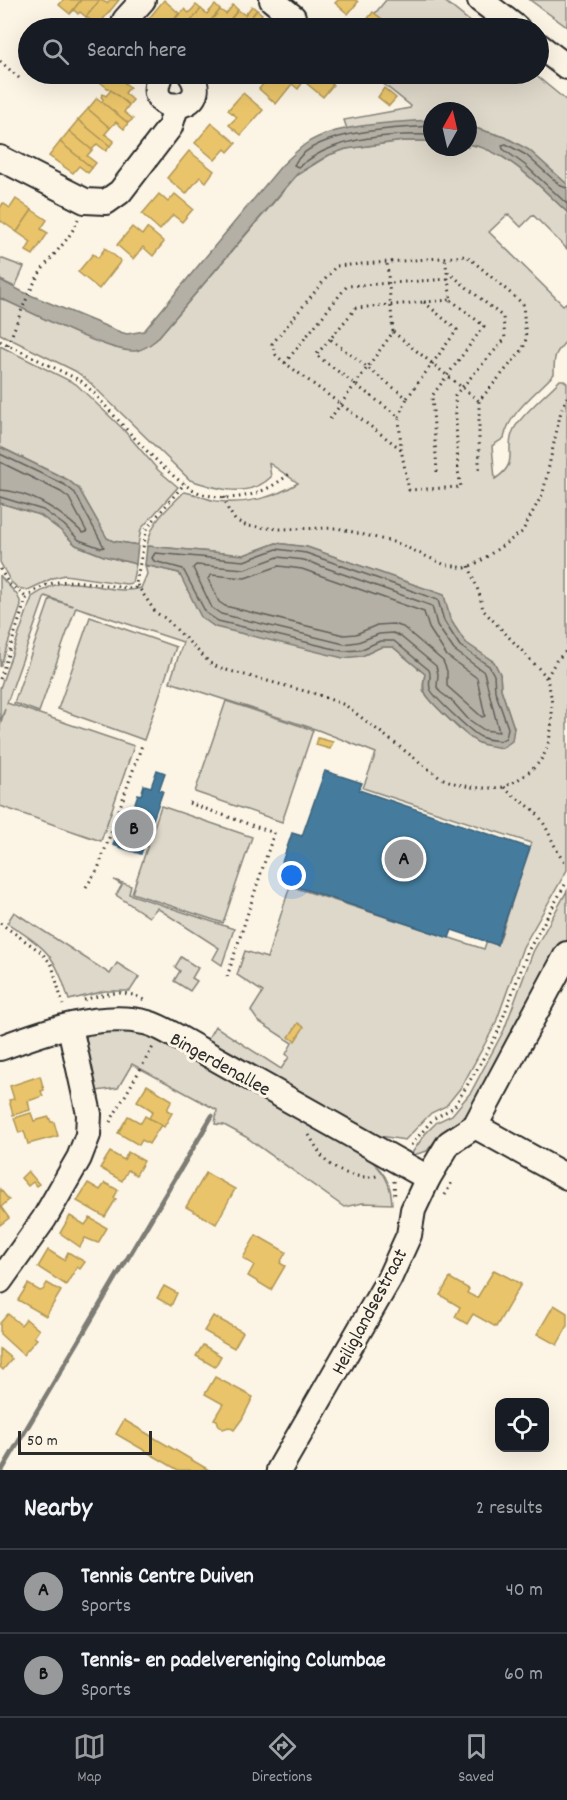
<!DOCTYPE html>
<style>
:root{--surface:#171b24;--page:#242831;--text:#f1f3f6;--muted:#9ea1a6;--line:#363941;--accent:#98999b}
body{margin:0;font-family:Dekko,sans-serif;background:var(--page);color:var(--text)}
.controls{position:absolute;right:18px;bottom:18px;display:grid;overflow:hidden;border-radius:12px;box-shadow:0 6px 24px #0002}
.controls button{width:54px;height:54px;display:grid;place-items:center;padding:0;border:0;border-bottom:2px solid var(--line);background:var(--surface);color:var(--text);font:30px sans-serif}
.compass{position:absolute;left:423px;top:102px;width:54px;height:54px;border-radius:50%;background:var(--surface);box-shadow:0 6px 24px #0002;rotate:8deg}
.scale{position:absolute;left:18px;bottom:15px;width:134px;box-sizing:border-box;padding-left:6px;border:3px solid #2b2b2b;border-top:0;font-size:16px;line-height:21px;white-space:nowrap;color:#2b2b2b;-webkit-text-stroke:4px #fcf5e5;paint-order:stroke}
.you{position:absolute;left:292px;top:876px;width:21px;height:21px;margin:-15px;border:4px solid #fff;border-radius:50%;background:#1a73e8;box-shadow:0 0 0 9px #1a73e833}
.badge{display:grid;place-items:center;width:39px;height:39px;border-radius:50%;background:var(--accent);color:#111;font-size:20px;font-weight:700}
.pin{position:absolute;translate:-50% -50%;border:3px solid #fff;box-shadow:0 2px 6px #0006}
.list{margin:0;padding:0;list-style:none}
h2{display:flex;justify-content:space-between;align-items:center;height:78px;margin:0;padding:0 24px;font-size:26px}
h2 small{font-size:20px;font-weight:400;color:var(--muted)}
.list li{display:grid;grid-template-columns:39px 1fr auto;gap:18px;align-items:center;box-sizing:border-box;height:84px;padding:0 24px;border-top:2px solid var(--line)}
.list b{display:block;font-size:22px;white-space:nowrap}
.list p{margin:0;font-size:20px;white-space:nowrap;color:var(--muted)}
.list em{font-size:20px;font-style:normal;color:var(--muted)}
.icon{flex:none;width:33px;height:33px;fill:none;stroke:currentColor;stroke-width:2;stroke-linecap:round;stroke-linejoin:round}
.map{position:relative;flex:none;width:567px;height:1470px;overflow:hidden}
.search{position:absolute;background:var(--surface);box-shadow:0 6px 24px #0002;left:18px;right:18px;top:18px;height:66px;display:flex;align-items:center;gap:15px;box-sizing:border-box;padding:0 21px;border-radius:33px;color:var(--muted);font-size:22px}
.sheet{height:246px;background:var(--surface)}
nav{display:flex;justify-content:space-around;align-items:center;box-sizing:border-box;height:84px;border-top:2px solid var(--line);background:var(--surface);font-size:16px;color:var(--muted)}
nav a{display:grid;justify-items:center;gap:3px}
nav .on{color:var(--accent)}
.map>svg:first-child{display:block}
.green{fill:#ded8ca;stroke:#84827a;stroke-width:1.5}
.water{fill:#b4b0a5;stroke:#7d7b74;stroke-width:1.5}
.homes{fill:#e9c46a;stroke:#b09657;stroke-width:1.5}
.public{fill:#457b9d;stroke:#3d637b;stroke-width:1.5}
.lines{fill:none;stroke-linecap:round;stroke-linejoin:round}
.shore{stroke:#62605c;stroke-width:1.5}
.stream{stroke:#7d7b74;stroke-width:5}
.minor-casing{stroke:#2b2b2b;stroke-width:28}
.path{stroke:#2b2b2b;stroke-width:3;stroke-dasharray:1.5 4.5;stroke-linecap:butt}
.minor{stroke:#fcf5e5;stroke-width:24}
.labels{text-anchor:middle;stroke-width:6;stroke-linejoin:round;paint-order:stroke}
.street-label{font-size:20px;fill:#2b2b2b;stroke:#fcf5e5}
</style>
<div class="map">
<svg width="567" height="1470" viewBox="0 0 567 1470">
<rect width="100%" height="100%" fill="#fcf5e5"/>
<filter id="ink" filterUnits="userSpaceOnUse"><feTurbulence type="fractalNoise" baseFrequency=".0167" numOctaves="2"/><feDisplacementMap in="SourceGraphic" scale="12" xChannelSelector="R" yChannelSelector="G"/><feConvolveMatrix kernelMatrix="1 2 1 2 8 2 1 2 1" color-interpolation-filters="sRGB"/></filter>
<g filter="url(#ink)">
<g class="green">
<polygon points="386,0 443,0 478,28 363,28"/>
<polygon points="530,0 567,0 567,27"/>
<polygon points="371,74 534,74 567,101 567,184 529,150 505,137 468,126 468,111 432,111 432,120 347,129 344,120 410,108 411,106"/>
<path d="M403,141H432V147H468V144C509,151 538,185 567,212V249L533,215L521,227L508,214L489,232L563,305L567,302V340C554,354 554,356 554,374C537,393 509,412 504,438L492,446L495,479C521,462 503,450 514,429C522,414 548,393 560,380H563L567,383V870L523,947L495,1025L462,1086L446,1106L431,1113L405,1140L380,1136L356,1127L205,1044L215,1026L281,1069L289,1057L286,1054L292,1043L258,1021L251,1011L263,992L237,975L245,951L267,958L290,886L484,949L487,940L499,942L531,843L363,788L376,753L318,730L170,682L183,642L76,607L39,712L14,703L50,599L73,606L45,596L7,703L134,746L101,841L0,806V725L5,709L0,721V688L32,597C41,591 55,583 66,583C92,581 116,595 141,588L147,574L145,565L179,573L181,576L362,656L381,647H393L425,674C424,678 423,684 423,689C425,698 451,720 459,729L514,728L501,689L500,674L494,662L465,643L450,619L444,595L307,547L276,543L244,555L147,546C152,519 166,511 184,492C194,493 205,499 216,501C244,505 274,498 298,483L269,463L271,477C248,499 217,489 190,480L85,378L75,371L0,334V298L112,347C132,352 138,352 156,340L297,175L329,155L346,149Z"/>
<polygon points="0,258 24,267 15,287 0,280"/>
<polygon points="0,346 76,384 122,428 158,470 178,487 141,529 138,545 113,541 107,538 79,489 68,480 0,447"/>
<polygon points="0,503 40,515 60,530 76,545 104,556 136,564 132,583 126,584 65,575 53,578 28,590 18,588 11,582 0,562"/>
<path d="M0,575C6,586 20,592 21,606L0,667Z"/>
<polygon points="90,617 176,647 144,740 58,709"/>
<polygon points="226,701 313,730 282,822 195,792"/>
<polygon points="161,806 252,837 223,923 132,893"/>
<polygon points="114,880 131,886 129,894 234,929 222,965 213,959 219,948 157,908 149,917 116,895 122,885"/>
<polygon points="567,891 567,941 473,1108 466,1118 440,1134 427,1151 410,1156 425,1134 437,1122 452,1115 471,1092 504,1030 533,952"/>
<path d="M14,912L110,974L117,963L139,977L130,991H105L69,1000C54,953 48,950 7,923Z"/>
<polygon points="181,957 198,968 192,978 197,981 190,991 174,981 180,971 175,967"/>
<path d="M119,1027L155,1037L365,1155C383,1170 391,1181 392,1204L363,1203L344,1207L246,1137L224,1125L215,1124L217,1110L132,1064L118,1088L97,1091L84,1041L91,1030Z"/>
</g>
<g class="water">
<path d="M432,120V141H403L346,149L329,155L297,174L156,340C150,345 143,350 135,351C109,353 27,310 0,298V280L23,292L120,332L127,334L144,331L282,165C290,158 298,149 307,143C334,124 398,122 432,120Z"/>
<path d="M468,126L505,137L529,150L567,184V212C538,185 509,151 468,144Z"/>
<polygon points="0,447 68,480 79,489 107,538 113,541 138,545 136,564 104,556 76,545 60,530 40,515 0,503"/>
<path d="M276,543L307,547L444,595L450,619L465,642L494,662L500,674L501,689L514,728L512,741L502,748C494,746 485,746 479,743C469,739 428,701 425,692C422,687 424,680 425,674L393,647H381L362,656L343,658L215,627L201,617L179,573L145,565L147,546L244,555Z"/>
</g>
<g class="homes">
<polygon points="63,0 81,0 70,14 59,5"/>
<polygon points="81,0 100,0 86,17 80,12 78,14 74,10 70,14"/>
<polygon points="100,0 107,3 110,0 119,0 96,28 90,24 92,21 86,17"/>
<polygon points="164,0 179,13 169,27 163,28 158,24 153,28 141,28"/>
<polygon points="338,0 356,0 358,2 348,14 335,3"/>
<polygon points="196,5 201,9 186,28 171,28 168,27 184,9 189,13"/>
<polygon points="215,5 220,10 204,28 186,27 201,9 207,14"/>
<polygon points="233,5 238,10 223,28 205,28 220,10 226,14"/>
<polygon points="252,6 257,10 242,28 224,28 238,10 245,15"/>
<polygon points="257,10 262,14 255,23 261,28 242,28"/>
<polygon points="373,12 382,19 375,28 366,28 362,26"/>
<polygon points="110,74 113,74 130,87 125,93 133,100 129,105 100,82 104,76 106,78"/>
<polygon points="113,74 132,74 125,83"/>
<polygon points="271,74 282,74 284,75 286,74 295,74 304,81 298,89 292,84 276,104 259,89"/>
<polygon points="312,74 330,74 325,79 333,85 323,97 306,83 313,75"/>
<polygon points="384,88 396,98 389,106 378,97"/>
<polygon points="111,90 129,105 124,112 133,119 128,123 102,102 103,99 101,97 103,94 106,96"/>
<polygon points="243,93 263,110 241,135 229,125 237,117 228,110"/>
<polygon points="97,98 128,123 124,129 116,122 110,128 88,109"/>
<polygon points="88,109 110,128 105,134 114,141 110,146 78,120"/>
<polygon points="78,120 110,146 106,151 97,144 92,150 69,131"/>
<polygon points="212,123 236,143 228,152 225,149 215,160 195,143"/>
<polygon points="69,131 92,150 87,156 96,163 92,168 60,142"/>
<polygon points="60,142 92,168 88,173 79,166 73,173 49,156"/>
<polygon points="189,151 214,171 206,182 200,177 186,194 167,178"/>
<polygon points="159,194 168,202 175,194 193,209 182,222 173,215 160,230 142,214"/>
<polygon points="16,199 32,210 17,232 1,221 0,223 0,208 3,203 10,208"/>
<polygon points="32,210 47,220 41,229 48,233 33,255 26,251 31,242 17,232"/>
<polygon points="132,227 142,235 147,228 164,242 153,256 143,247 133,259 117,245"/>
<polygon points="105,248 121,261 99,289 78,272 93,254 98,258"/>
<polygon points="318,738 333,742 330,749 316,745"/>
<polygon points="298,1023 304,1027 295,1041 289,1037"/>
<polygon points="40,1076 44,1090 41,1091 43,1096 28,1101 30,1110 13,1115 9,1100 14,1099 10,1086"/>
<polygon points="147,1085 172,1100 167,1110 172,1113 164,1127 149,1118 153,1111 137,1101"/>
<polygon points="31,1113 34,1121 49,1117 51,1122 54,1122 58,1136 28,1144 24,1131 19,1133 14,1118"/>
<polygon points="128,1116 141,1123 145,1116 161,1125 149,1144 142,1140 139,1145 118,1133"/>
<polygon points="110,1152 124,1160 128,1152 144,1161 136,1175 128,1170 122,1181 100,1168"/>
<polygon points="28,1171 39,1184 36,1186 33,1182 28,1186 21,1178"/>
<polygon points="206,1173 235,1189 216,1224 186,1207"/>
<polygon points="88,1183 100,1190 105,1183 118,1190 114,1198 116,1199 105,1217 77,1201"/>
<polygon points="0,1189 9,1200 1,1207 9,1218 0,1225"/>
<polygon points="70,1216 85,1225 90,1218 107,1228 98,1243 85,1238 80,1247 60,1233"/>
<polygon points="256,1235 286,1252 280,1263 285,1266 271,1290 248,1276 254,1265 243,1258"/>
<polygon points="48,1250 64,1260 68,1252 85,1262 80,1269 77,1267 66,1285 38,1267"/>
<polygon points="494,1270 521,1284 496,1327 473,1314 467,1324 455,1317 460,1307 440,1295 450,1278 469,1289 467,1293 477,1298"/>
<polygon points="47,1283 61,1291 46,1316 18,1300 28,1284 40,1291 43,1290"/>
<polygon points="164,1286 177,1293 171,1306 157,1298"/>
<polygon points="554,1305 567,1313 567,1327 557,1345 537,1334"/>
<polygon points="8,1314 21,1325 26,1319 39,1330 34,1337 37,1339 23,1355 0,1334 0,1323"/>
<polygon points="213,1316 243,1332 234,1348 204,1331"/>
<polygon points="203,1345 221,1356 215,1367 196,1356"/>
<polygon points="0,1349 12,1359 3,1370 0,1367"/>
<polygon points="215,1377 253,1397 242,1419 234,1430 229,1427 223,1429 219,1426 217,1420 214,1419 223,1404 205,1394"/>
<polygon points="124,1420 209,1470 178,1470 116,1434"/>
</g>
<g class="public">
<polygon points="157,770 165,773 159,790 163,791 141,854 113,845 122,819 129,821 138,794 141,795 144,785 151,787"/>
<polygon points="325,771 362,783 359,790 530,848 497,945 452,930 449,938 286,883 289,874 279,871 292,833 302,836"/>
</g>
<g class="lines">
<g class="shore">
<path d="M432,126C396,129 313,129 294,165L298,167C307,161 316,154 326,150C357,136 398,134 432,135"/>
<polyline points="567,188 561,186 526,155 506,144 502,145 503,149 525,165 567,204"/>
<polyline points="0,454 65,485 75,493 104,547 101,548 79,540 64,525 43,510 0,497"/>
<path d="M0,462L61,492L69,498L87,532L83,533C60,511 33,492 0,490"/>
<path d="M277,549L306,553L438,600L444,621L460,646L489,666L494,675L495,691L508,728L506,738L500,741C494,740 486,740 481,737C473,734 431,695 430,688C428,682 432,676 429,670L394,641H380L360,650L343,651L218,621L206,613L183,569L154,561L152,558L155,553L244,561Z"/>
<polygon points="278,557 304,560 432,606 437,625 454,650 484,672 499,732 484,730 468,719 452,701 440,692 437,687 438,674 436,666 400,636 393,633 379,634 358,642 344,644 221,614 212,608 193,568 196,565 245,569"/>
<polygon points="279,566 302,569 424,612 429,628 447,656 477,678 485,716 482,717 447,686 447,671 443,661 403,627 393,624 377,625 356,634 344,635 225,606 219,602 208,579 211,575 245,578"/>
</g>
<polyline class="stream" points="2,1470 212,1116"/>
<defs>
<g id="minor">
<polyline points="272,0 293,17 285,28"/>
<polyline points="480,0 517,28"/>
<polyline points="123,28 125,20 143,0"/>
<polyline points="538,45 567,67"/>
<path d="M161,74C138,120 217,112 190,74"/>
<polyline points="0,158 85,201 106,202 120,192 170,127 176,107"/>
<path d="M0,1048C43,1032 98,1012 144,1022C156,1024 170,1033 181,1039L428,1178"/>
<polyline points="475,1126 567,1177"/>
<polyline points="0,1281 44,1219 79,1158 88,1135 89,1114 70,1027"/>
<polyline points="279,1470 389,1279 409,1235 413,1210 428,1178 449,1143 475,1126 567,954"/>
</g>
</defs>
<use href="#minor" class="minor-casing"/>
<g class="path">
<polyline points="0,61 19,78"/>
<polygon points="424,302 457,330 407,398 330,339 356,308"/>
<polyline points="424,302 451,300 445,258"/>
<polyline points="393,332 479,401"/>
<polyline points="330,339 316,355 399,417 401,449 409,490 461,487 458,471 455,395 505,339 503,317 448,272"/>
<path d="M0,341L81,381L93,392C116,417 173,486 203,494C235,503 264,495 289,474"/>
<path d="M8,345C17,322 26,297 38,276C50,256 70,241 78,219"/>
<polyline points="285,363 347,286 449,279"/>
<polyline points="399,417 407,398"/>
<polyline points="330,419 393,332 387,263"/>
<polyline points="401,449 285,363 276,355 272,344 336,266 467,256 523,304 526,339 523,349 479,401 479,473"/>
<polyline points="437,472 432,396 484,326 451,300"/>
<polyline points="224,497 228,509 235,520 247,526 280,529 337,528 397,543 443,564 465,568 479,562 522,532 543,493 561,411 567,397"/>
<path d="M469,566L480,596L483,610L544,674C556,693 554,740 542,758C534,771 518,780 504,787C514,799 528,803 538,815C550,830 554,851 567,865"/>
<polyline points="0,569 9,584 27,598"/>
<path d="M137,585L156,613L165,618L210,663L219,668L316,694L345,705L439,777C461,787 480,790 504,787"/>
<polyline points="547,677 556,661 567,650"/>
<path d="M0,679L26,599C56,567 97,588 135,588L147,528L185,483"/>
<polyline points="189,803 274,833 227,977"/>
<polyline points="86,887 98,869 142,745"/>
<polyline points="0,923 41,952 52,965 63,1005"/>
<path d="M84,1000C104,994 124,988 144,1000"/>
<polyline points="110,1122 153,1047"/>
<path d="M309,1135C314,1143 319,1153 325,1160C337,1173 363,1181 380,1175"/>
<polyline points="411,1145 433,1119 454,1107 477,1069 497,1034 528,951 567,881"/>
<polyline points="394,1181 395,1199"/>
<polyline points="445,1195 452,1182"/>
</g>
<use href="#minor" class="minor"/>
</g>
</g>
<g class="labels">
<g class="street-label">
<text transform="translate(221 1063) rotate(29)" y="7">Bingerdenallee</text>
<text transform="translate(368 1311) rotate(-62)" y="7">Heiliglandsestraat</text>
</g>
</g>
</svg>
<div class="controls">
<button><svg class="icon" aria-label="locate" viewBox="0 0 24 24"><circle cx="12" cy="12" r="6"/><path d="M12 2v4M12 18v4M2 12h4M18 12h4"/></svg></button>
</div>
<svg class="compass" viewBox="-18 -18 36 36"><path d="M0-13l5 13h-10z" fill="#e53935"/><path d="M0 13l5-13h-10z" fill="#9ea1a6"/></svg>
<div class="scale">50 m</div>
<div class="you"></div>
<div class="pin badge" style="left:404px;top:859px">A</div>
<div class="pin badge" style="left:134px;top:829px">B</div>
<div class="search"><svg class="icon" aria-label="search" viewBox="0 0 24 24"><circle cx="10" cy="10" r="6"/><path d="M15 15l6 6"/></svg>Search here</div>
</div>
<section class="sheet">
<h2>Nearby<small>2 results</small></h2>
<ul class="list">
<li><span class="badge">A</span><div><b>Tennis Centre Duiven</b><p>Sports</p></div><em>40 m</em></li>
<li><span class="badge">B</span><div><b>Tennis- en padelvereniging Columbae</b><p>Sports</p></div><em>60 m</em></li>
</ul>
</section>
<nav>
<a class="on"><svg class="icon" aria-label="map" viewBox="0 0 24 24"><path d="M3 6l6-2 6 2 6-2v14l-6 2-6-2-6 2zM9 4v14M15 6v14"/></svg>Map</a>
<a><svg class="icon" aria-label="directions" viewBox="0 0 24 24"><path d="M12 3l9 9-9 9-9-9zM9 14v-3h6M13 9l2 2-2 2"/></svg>Directions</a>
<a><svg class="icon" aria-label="saved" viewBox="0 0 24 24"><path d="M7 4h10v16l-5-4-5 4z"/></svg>Saved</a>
</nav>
